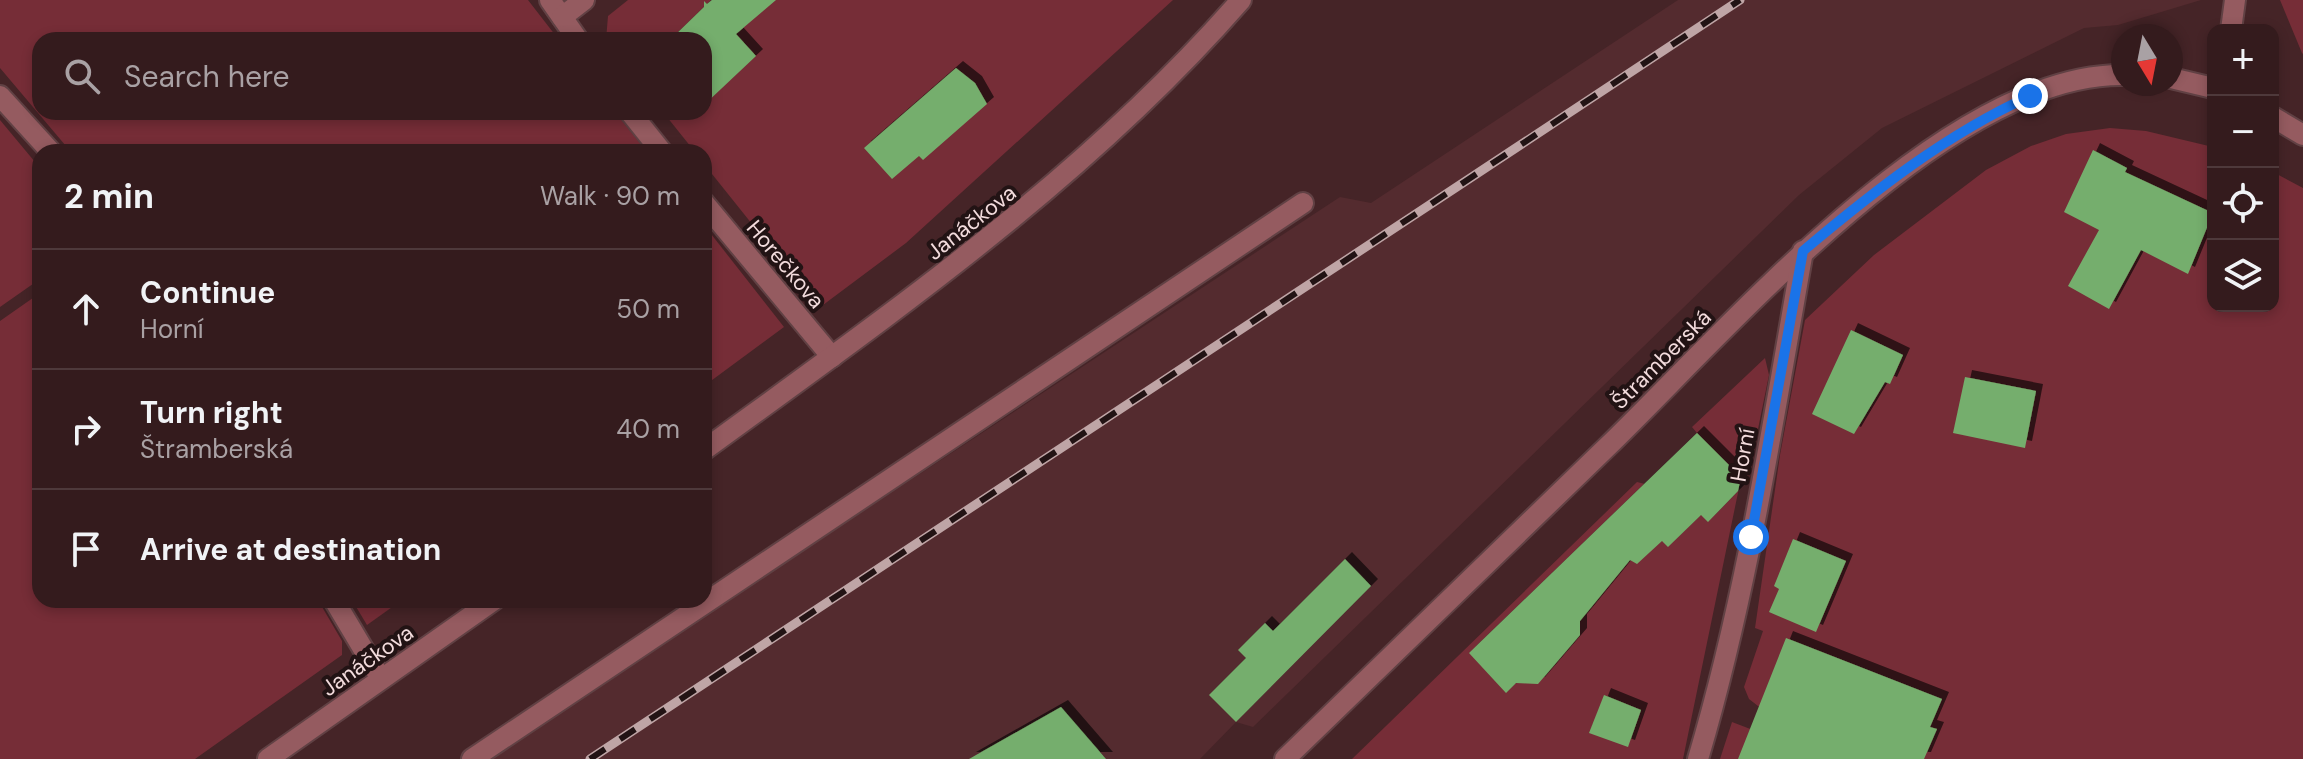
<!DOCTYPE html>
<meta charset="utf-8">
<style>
:root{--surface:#341b1d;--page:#3f282a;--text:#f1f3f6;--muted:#a9a1a4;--line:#4e393b}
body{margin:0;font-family:"DM Sans",sans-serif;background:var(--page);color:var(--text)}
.controls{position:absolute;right:24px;top:24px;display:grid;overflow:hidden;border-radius:16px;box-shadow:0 4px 12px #0003}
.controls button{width:72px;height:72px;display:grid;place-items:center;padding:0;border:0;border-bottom:2px solid var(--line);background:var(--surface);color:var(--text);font:40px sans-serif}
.compass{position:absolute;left:2111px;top:24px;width:72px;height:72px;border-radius:50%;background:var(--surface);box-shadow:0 4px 12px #0003;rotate:170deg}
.stop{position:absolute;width:24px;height:24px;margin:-18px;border:6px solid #1a73e8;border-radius:50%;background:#fff}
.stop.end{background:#1a73e8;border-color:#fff;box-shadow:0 2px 8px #0008}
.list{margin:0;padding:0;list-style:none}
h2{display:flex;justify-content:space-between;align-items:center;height:104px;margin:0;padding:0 32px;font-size:34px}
h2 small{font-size:26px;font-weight:400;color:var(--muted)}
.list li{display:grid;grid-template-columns:52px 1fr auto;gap:24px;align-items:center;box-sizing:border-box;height:120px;padding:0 32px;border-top:2px solid var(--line)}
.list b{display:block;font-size:30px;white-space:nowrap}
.list p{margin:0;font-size:26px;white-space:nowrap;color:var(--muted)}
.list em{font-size:26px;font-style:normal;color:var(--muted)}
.icon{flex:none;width:44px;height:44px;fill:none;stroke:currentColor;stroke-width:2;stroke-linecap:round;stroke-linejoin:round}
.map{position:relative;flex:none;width:2303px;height:759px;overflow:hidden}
.search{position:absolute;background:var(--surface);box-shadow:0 4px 12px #0003;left:32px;top:32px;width:680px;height:88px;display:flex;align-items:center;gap:20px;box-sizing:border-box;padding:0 28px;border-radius:24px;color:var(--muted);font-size:30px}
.panel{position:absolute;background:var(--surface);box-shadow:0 4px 12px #0003;left:32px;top:144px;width:680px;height:464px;border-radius:24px}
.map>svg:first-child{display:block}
.built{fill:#542b2f}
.green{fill:#762d37}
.building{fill:#75ae6d;filter:url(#shadow)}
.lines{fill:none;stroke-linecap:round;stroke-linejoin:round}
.minor-casing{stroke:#614144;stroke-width:24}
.minor{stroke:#955b60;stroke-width:20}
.rail-casing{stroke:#bfa5a6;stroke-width:9}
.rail{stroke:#221314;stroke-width:6;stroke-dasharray:18;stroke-linecap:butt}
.route{stroke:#1a73e8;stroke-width:10}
.labels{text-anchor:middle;stroke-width:8;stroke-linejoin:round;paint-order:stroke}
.street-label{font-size:22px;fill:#f3dcdd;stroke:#221314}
</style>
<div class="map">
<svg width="2303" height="759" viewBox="0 0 2303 759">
<defs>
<filter id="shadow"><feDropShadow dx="7" dy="-7" stdDeviation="0" flood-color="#0009"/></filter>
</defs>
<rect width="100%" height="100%" fill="#452427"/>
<polygon class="built" points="1678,0 2201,0 2118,25 2084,28 1882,128 1799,195 1253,727 1236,722 1200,759 487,759 1340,197 1371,203"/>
<g class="green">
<polygon points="0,0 528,0 559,40 40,40 40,112 615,112 647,152 71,152 0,68"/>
<polygon points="628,0 1173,0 906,243 823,305 764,239 704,164 704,152 695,152 663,112 704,112 704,40 606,40 608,16"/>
<polygon points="2280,0 2303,0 2303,54 2302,53"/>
<polygon points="0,120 40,168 40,279 0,307"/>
<polygon points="2110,128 2146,131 2213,147 2213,306 2273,306 2273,172 2303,188 2303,759 1720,759 1732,722 1822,756 1830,735 1758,706 1749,699 1744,687 1763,631 1755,628 1780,455 1805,320 1874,255 1986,170 2031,146 2066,134"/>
<polygon points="704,225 784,327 704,386"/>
<polygon points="40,293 40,600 318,600 342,641 342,655 195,759 0,759 0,321"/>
<polygon points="1765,358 1769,375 1747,483 1740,483 1683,759 1352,759 1637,482 1645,484 1697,433 1692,427"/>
<polygon points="352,600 402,600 367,625"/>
</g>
<g class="building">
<polygon points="712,0 776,0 736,34 756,56 704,105 704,40 670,40 704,7 704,1 707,4"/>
<polygon points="956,68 975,83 987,104 923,160 919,156 892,179 864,148"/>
<polygon points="2093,150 2127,168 2125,172 2213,213 2188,274 2141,250 2109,309 2068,286 2099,230 2064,212"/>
<polygon points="1851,330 1903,355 1890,384 1885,382 1854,434 1812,414"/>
<polygon points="1965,377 2036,391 2025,448 1953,433"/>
<polygon points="1697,433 1741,477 1738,491 1708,522 1701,515 1668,547 1662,541 1637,564 1630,560 1580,621 1580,635 1538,684 1516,683 1506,693 1469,653"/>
<polygon points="1793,539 1846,561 1816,632 1769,612 1779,589 1774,586"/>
<polygon points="1345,559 1371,586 1236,722 1209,695 1246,658 1238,650 1265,623 1273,631"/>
<polygon points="1786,638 1942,699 1930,727 1937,729 1924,759 1738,759"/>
<polygon points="1604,695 1641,710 1628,747 1589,733"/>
<polygon points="1061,707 1106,759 969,759"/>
</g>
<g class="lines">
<defs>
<g id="minor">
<polyline points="550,0 578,40"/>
<polyline points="562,17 584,0"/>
<polyline points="2231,30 2235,0"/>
<polyline points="2171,78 2213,88"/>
<polyline points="0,96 51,152"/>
<polyline points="630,112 662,152"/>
<polyline points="2273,117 2303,135"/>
<polyline points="704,203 832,357"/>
<path d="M704,450C893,312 1086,178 1241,0"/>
<polyline points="334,600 381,679"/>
<polyline points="268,759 494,600"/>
<polyline points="472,759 1303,203"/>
<path d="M1285,759C1392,655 1500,551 1607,447C1727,331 1947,73 2123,75"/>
<path d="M1698,759C1747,594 1773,421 1803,251"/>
</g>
</defs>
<use href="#minor" class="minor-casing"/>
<use href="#minor" class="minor"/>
<defs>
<polyline id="rail" points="590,759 1740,0"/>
</defs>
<use href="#rail" class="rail-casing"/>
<use href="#rail" class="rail"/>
</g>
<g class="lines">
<path class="route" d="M1751,537L1803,251C1874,191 1945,135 2030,96"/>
</g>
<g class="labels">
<g class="street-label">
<text transform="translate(971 222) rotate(-38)" y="8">Janáčkova</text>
<text transform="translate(786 264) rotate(50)" y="8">Horečkova</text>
<text transform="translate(1661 359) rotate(-45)" y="8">Štramberská</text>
<text transform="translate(1742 455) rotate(-80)" y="8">Horní</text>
<text transform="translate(367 660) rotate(-35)" y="8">Janáčkova</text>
</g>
</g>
</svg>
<div class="controls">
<button>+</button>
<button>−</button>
<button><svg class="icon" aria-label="locate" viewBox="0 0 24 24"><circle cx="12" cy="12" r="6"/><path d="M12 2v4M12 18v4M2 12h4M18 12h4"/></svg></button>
<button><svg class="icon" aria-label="layers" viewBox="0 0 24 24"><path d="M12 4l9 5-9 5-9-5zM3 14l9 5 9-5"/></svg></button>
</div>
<svg class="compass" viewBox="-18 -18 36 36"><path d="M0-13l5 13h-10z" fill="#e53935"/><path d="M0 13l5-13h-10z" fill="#a9a1a4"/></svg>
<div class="stop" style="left:1751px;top:537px"></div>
<div class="stop end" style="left:2030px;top:96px"></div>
<div class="search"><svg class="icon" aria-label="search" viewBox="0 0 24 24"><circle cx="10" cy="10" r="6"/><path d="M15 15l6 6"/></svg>Search here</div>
<section class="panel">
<h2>2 min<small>Walk · 90 m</small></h2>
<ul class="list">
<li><svg class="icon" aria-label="ahead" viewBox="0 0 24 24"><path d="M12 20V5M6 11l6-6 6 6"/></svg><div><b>Continue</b><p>Horní</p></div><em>50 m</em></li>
<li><svg class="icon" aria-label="right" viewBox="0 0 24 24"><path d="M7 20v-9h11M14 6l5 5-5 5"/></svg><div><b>Turn right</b><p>Štramberská</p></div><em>40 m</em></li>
<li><svg class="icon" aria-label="arrive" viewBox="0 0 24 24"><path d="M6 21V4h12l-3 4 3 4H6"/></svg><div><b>Arrive at destination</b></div></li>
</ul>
</section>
</div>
